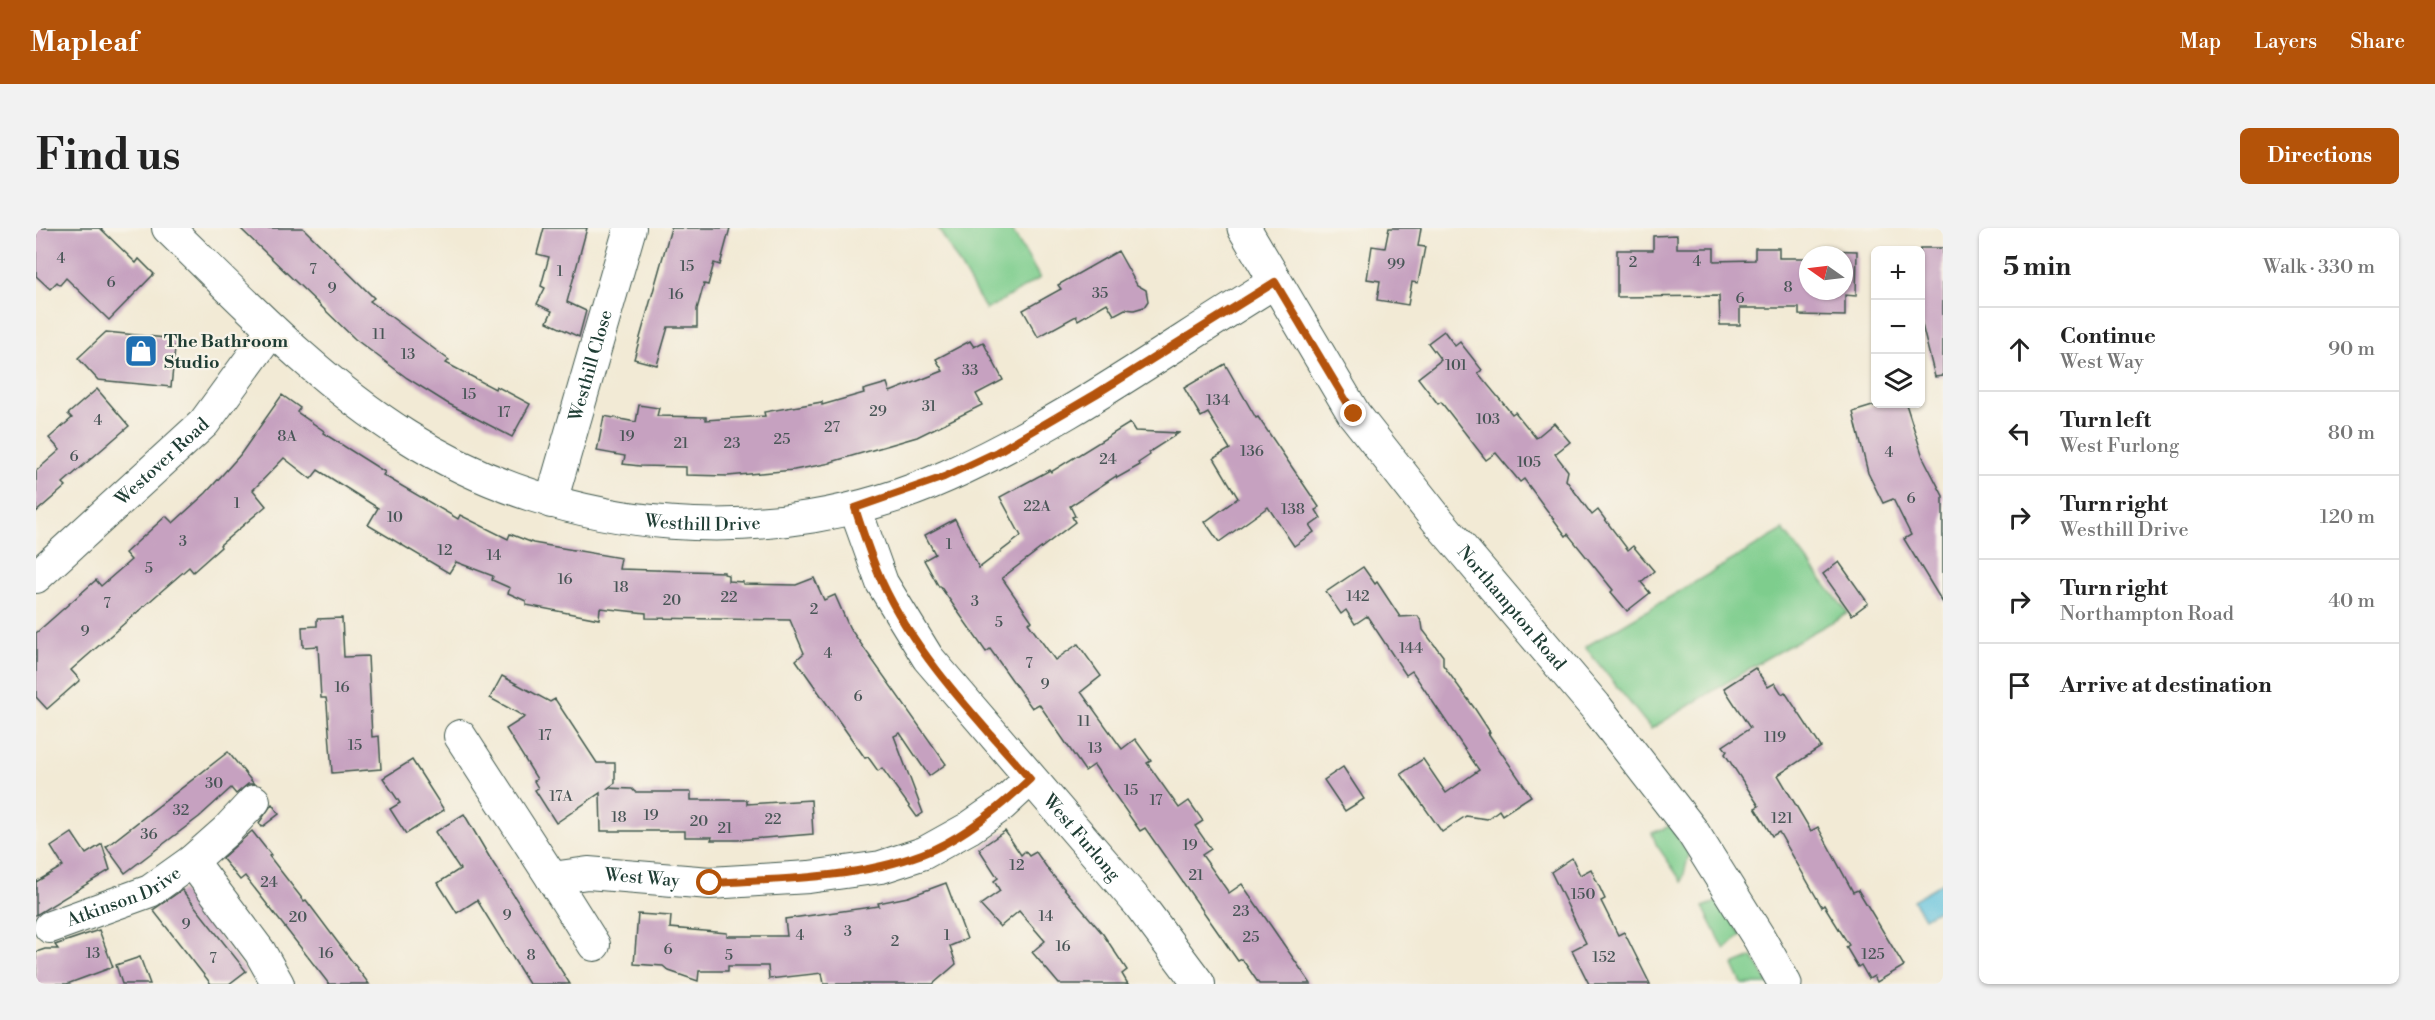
<!DOCTYPE html>
<meta charset="utf-8">
<style>
:root{--surface:#fff;--page:#f2f2f2;--text:#222;--muted:#767676;--line:#e0e0e0;--accent:#b45309}
body{margin:0;font-family:"Libre Bodoni",serif;background:var(--page);color:var(--text)}
.controls{position:absolute;right:18px;top:18px;display:grid;overflow:hidden;border-radius:9px;box-shadow:0 2px 4px #0004}
.controls button{width:54px;height:54px;display:grid;place-items:center;padding:0;border:0;border-bottom:2px solid var(--line);background:var(--surface);color:var(--text);font:30px sans-serif}
.compass{position:absolute;left:1763px;top:18px;width:54px;height:54px;border-radius:50%;background:var(--surface);box-shadow:0 2px 4px #0004;rotate:284deg}
.stop{position:absolute;width:18px;height:18px;margin:-14px;border:4px solid #b45309;border-radius:50%;background:#fff}
.stop.end{background:#b45309;border-color:#fff;box-shadow:0 2px 6px #0008}
.list{margin:0;padding:0;list-style:none}
h2{display:flex;justify-content:space-between;align-items:center;height:78px;margin:0;padding:0 24px;font-size:26px}
h2 small{font-size:20px;font-weight:400;color:var(--muted)}
.list li{display:grid;grid-template-columns:39px 1fr auto;gap:18px;align-items:center;box-sizing:border-box;height:84px;padding:0 24px;border-top:2px solid var(--line)}
.list b{display:block;font-size:22px;white-space:nowrap}
.list p{margin:0;font-size:20px;white-space:nowrap;color:var(--muted)}
.list em{font-size:20px;font-style:normal;color:var(--muted)}
.icon{flex:none;width:33px;height:33px;fill:none;stroke:currentColor;stroke-width:2;stroke-linecap:round;stroke-linejoin:round}
.map{position:relative;flex:none;width:1907px;height:756px;overflow:hidden;border-radius:9px}
header{display:flex;align-items:center;gap:36px;box-sizing:border-box;height:84px;padding:0 30px;background:var(--accent);color:#fff}
header strong{font-size:28px}
nav{display:flex;gap:33px;margin-inline-start:auto;font-size:21px}
.intro{display:flex;align-items:center;justify-content:space-between;box-sizing:border-box;height:144px;padding:0 36px}
h1{margin:0;font-size:42px}
.button{padding:15px 27px;border-radius:9px;background:var(--accent);color:#fff;font-size:21px;font-weight:700}
main{display:flex;gap:36px;padding:0 36px}
aside{flex:1;background:var(--surface);border-radius:9px;box-shadow:0 2px 4px #0004}
.map>svg:first-child{display:block}
.green{fill:#7ecd8d;stroke:#4e8560;stroke-width:1.5}
.water{fill:#5ec1dc;stroke:#3e7f88;stroke-width:1.5}
.building{fill:#c6a1c0}
.lines{fill:none;stroke-linecap:round;stroke-linejoin:round}
.minor-casing{stroke:#3f574c;stroke-width:34}
.major-casing{stroke:#3f574c;stroke-width:35}
.minor{stroke:#fff;stroke-width:32}
.major{stroke:#fff;stroke-width:33}
.route{stroke:#b45309;stroke-width:8}
.labels{text-anchor:middle;stroke-width:4.5;stroke-linejoin:round;paint-order:stroke}
.number-label{font-size:15px;fill:#495657}
.poi-label{font-size:18px;font-weight:bold;fill:#1f3d34;stroke:#f7f3e8;text-anchor:start}
.street-label{font-size:18px;fill:#1f3d34;stroke:#f7f3e8}
</style>
<header>
<strong>Mapleaf</strong>
<nav><a>Map</a><a>Layers</a><a>Share</a></nav>
</header>
<div class="intro"><h1>Find us</h1><a class="button">Directions</a></div>
<main>
<div class="map">
<svg width="1907" height="756" viewBox="0 0 1907 756">
<rect width="100%" height="100%" fill="#f7f3e8"/>
<filter id="ink" filterUnits="userSpaceOnUse"><feTurbulence type="fractalNoise" baseFrequency=".0167" numOctaves="2"/><feDisplacementMap in="SourceGraphic" scale="12" xChannelSelector="R" yChannelSelector="G"/><feConvolveMatrix kernelMatrix="1 2 1 2 8 2 1 2 1" color-interpolation-filters="sRGB"/></filter>
<filter id="wash" filterUnits="userSpaceOnUse"><feTurbulence type="fractalNoise" baseFrequency=".008" numOctaves="4" result="noise"/><feDisplacementMap in="SourceGraphic" scale="24" xChannelSelector="R" yChannelSelector="G"/><feGaussianBlur stdDeviation="1.35" result="paint"/><feColorMatrix in="noise" values="0 0 0 0 0 0 0 0 0 0 0 0 0 0 0 0 0 1.4 0 .05"/><feComposite in="paint" operator="in"/></filter>
<g filter="url(#wash)">
<rect width="100%" height="100%" fill="#f2ead5"/>
<g class="green">
<polygon points="902,0 975,0 1004,50 950,82"/>
<polygon points="1747,302 1812,385 1729,431 1615,501 1549,419"/>
<polygon points="1634,598 1653,626 1646,654 1620,616 1616,605"/>
<polygon points="1683,673 1705,707 1689,722 1667,679"/>
<polygon points="1717,729 1733,756 1706,756 1697,737"/>
</g>
<polygon class="water" points="1907,654 1907,679 1888,690 1877,672"/>
<g id="blocks">
<g class="building">
<polygon points="0,0 64,0 100,35 103,31 118,46 73,92 30,50 24,57 21,54 14,61 0,48"/>
<polygon points="204,0 267,0 338,70 334,73 413,132 410,135 459,161 460,158 494,176 476,209 411,175 371,150 319,111"/>
<polygon points="508,0 551,0 531,74 550,83 543,109 511,94 516,83 501,76 509,60 505,58 513,29 501,26"/>
<polygon points="635,0 694,0 684,37 678,35 672,57 668,56 661,81 661,99 632,99 621,137 598,131"/>
<polygon points="1353,0 1385,0 1382,18 1389,19 1382,55 1376,54 1372,77 1341,72 1344,53 1331,51 1336,18 1349,20"/>
<polygon points="1641,7 1641,20 1678,20 1678,33 1719,32 1719,20 1743,20 1743,30 1772,30 1772,63 1808,63 1808,27 1787,27 1787,22 1821,23 1820,68 1809,67 1809,88 1763,87 1763,80 1704,80 1704,97 1684,97 1683,68 1581,69 1581,22 1617,22 1617,8"/>
<polygon points="1884,20 1907,20 1907,148 1899,149 1884,89"/>
<polygon points="1082,23 1101,57 1110,62 1112,73 1108,79 1098,82 1089,81 1078,87 1071,75 1042,92 1040,88 1002,109 987,82 1025,61 1022,57"/>
<polygon points="1408,103 1419,118 1424,114 1446,142 1442,145 1476,186 1479,184 1500,210 1518,195 1534,214 1519,226 1532,243 1530,252 1556,287 1562,282 1592,322 1597,318 1618,343 1605,354 1614,365 1591,383 1575,364 1577,362 1532,306 1530,308 1488,251 1484,254 1460,225 1450,232 1405,174 1402,176 1382,150 1405,132 1392,115"/>
<polygon points="70,104 140,111 135,159 62,152 42,130"/>
<polygon points="934,113 938,119 947,114 967,152 940,166 946,177 881,209 795,234 795,235 758,242 692,248 650,247 650,239 604,238 587,236 589,228 561,223 568,188 600,194 603,177 623,180 621,188 670,189 670,192 729,188 728,184 786,174 786,177 828,165 827,162 851,155 854,164 907,143 900,131"/>
<polygon points="1189,136 1220,190 1222,189 1283,279 1280,282 1285,290 1274,298 1278,304 1258,318 1232,279 1183,314 1169,294 1202,270 1178,230 1194,221 1172,185 1165,189 1148,160"/>
<polygon points="61,161 93,198 27,255 30,258 0,284 0,243 24,222 13,210 36,190 32,186"/>
<polygon points="246,167 264,180 261,184 288,203 287,205 349,244 347,247 422,291 424,287 472,311 474,306 497,315 585,330 583,341 688,344 688,346 692,347 692,353 707,354 707,356 760,357 778,350 788,372 799,367 813,399 910,536 893,548 864,505 858,508 887,585 881,589 846,540 842,543 832,529 829,530 760,432 768,425 754,392 610,390 610,385 564,380 563,391 490,377 490,373 472,365 474,360 456,352 457,348 420,334 413,345 332,297 342,280 282,242 275,251 248,230 217,262 230,278 184,317 185,319 157,344 153,339 35,442 44,452 11,481 0,469 0,405 60,352 65,358 95,332 89,325 130,288 137,295 170,265 204,227"/>
<polygon points="1843,176 1870,176 1887,229 1907,268 1907,375 1868,311 1875,307 1857,271 1847,275 1832,245 1817,184"/>
<polygon points="1094,195 1099,203 1143,205 1113,224 1114,227 1102,235 1104,237 1081,250 1080,248 1034,278 1039,288 1036,289 1039,294 966,350 996,393 992,395 1019,432 1042,416 1065,448 1045,464 1086,521 1099,511 1115,533 1111,535 1143,580 1153,573 1167,593 1159,598 1175,621 1166,627 1193,665 1206,656 1275,756 1223,756 1206,731 1202,733 1109,600 1104,603 1058,537 1049,543 1003,476 996,480 954,421 950,424 904,358 903,359 888,332 899,326 889,307 919,291 943,340 985,308 964,269 1014,242 1015,244"/>
<polygon points="1803,334 1832,375 1816,387 1787,346"/>
<polygon points="1327,339 1339,356 1341,354 1364,389 1382,388 1386,395 1387,402 1407,428 1407,437 1439,481 1454,504 1452,505 1495,568 1466,587 1463,582 1451,591 1430,588 1406,604 1365,546 1387,531 1410,565 1443,542 1376,443 1370,447 1331,388 1319,396 1310,382 1305,386 1290,364"/>
<polygon points="306,390 308,429 332,428 336,509 343,508 345,541 296,545 291,476 290,470 285,470 282,418 267,419 266,399 281,398 281,391"/>
<polygon points="1719,440 1732,459 1739,455 1746,466 1749,464 1785,519 1742,547 1775,603 1782,599 1817,664 1822,662 1868,738 1841,754 1838,748 1833,751 1825,737 1822,739 1810,719 1813,717 1788,677 1786,679 1743,604 1736,608 1719,580 1723,578 1689,526 1691,523 1687,518 1714,500 1688,460"/>
<polygon points="466,448 514,474 519,471 561,535 579,535 579,555 572,560 596,561 599,564 655,564 655,572 711,572 711,576 775,572 777,606 702,612 675,612 676,609 649,609 649,603 565,603 564,565 520,595 499,562 502,560 498,553 501,551 470,501 489,489 454,470"/>
<polygon points="192,524 218,556 212,556 200,566 195,560 163,589 89,645 70,619"/>
<polygon points="376,532 408,582 370,606 354,581 364,575 347,550"/>
<polygon points="1307,539 1328,571 1309,583 1288,552"/>
<polygon points="236,576 243,586 226,599 223,595"/>
<polygon points="428,586 454,630 534,756 493,756 441,672 421,685 402,655 424,641 399,604"/>
<polygon points="216,603 235,627 233,628 268,673 270,672 333,756 293,756 209,648 204,652 186,630"/>
<polygon points="969,603 985,627 989,623 993,628 1000,624 1014,644 1067,706 1091,742 1086,746 1092,756 1023,756 996,724 1009,713 983,683 964,699 944,677 964,663 958,653 962,650 943,621"/>
<polygon points="36,605 50,626 66,616 74,642 0,687 0,654 27,638 15,619"/>
<polygon points="1536,630 1544,647 1555,641 1569,671 1565,673 1582,707 1588,704 1614,756 1553,756 1536,722 1550,715 1515,644"/>
<polygon points="910,655 931,711 914,718 920,736 897,756 788,756 786,745 733,751 732,738 692,738 692,743 663,743 662,753 633,743 627,738 598,736 602,686 635,688 634,700 691,705 691,708 751,708 749,691 843,678 842,675 872,669"/>
<polygon points="146,662 210,743 193,756 175,756 117,682"/>
<polygon points="63,702 77,739 31,756 0,756 0,724 9,721 22,721 19,717"/>
<polygon points="104,729 114,756 86,756 80,737"/>
</g>
</g>
</g>
<g filter="url(#ink)">
<use href="#blocks" fill-opacity="0" stroke="#3f574c" stroke-width="1.5"/>
<g class="lines">
<defs>
<g id="minor">
<path id="s1" d="M132,0C207,73 281,152 370,208C528,309 740,325 911,248C1027,196 1131,120 1239,54"/>
<path id="s2" d="M515,274L594,0"/>
<path id="s3" d="M819,280L846,355L892,430L1103,676L1163,756"/>
<path id="s4" d="M0,349L168,195L236,102"/>
<path id="s5" d="M424,508L516,650L552,645L674,655L773,649L845,639L888,625L933,600L966,577L994,551"/>
<polyline points="156,633 224,724 242,756"/>
<polyline points="516,650 558,717"/>
<path id="s6" d="M14,699L114,663L156,633L190,603L218,573"/>
</g>
<g id="major">
<path id="s7" d="M1208,0L1318,186L1403,294L1559,478L1656,603L1723,710L1749,756"/>
</g>
</defs>
<use href="#minor" class="minor-casing"/>
<use href="#major" class="major-casing"/>
<use href="#minor" class="minor"/>
<use href="#major" class="major"/>
</g>
</g>
<g class="lines" filter="url(#ink)">
<path class="route" d="M674,655C744,651 819,651 886,626C925,612 964,579 994,551C941,490 880,428 846,354C835,330 827,305 819,280L908,249L961,224L1060,166L1239,54L1318,186"/>
</g>
<defs>
<symbol id="shop-square" viewBox="-11 -11 22 22"><rect x="-9" y="-9" width="18" height="18" rx="4" fill="#1f6fb2" stroke="#f7f3e8"/><path d="M-5-2.5h2.3a2.7 3.5 0 0 1 5.4 0H5L5.5 6h-11ZM-1.5-2.5h3a1.5 2.3 0 0 0-3 0Z" fill="#fff"/></symbol>
</defs>
<g fill-rule="evenodd">
<use href="#shop-square" x="86" y="104" width="38" height="38"/>
</g>
<g class="labels">
<g class="number-label">
<text x="25" y="35">4</text>
<text x="1661" y="38">4</text>
<text x="1597" y="39">2</text>
<text x="1360" y="41">99</text>
<text x="651" y="43">15</text>
<text x="277" y="46">7</text>
<text x="524" y="48">1</text>
<text x="75" y="59">6</text>
<text x="1752" y="64">8</text>
<text x="296" y="65">9</text>
<text x="1064" y="70">35</text>
<text x="640" y="71">16</text>
<text x="1704" y="75">6</text>
<text x="343" y="111">11</text>
<text x="372" y="131">13</text>
<text x="1420" y="142">101</text>
<text x="934" y="147">33</text>
<text x="433" y="171">15</text>
<text x="1182" y="177">134</text>
<text x="893" y="183">31</text>
<text x="842" y="188">29</text>
<text x="468" y="189">17</text>
<text x="1452" y="196">103</text>
<text x="62" y="197">4</text>
<text x="796" y="204">27</text>
<text x="251" y="213">8A</text>
<text x="591" y="213">19</text>
<text x="746" y="216">25</text>
<text x="645" y="220">21</text>
<text x="696" y="220">23</text>
<text x="1216" y="228">136</text>
<text x="1853" y="229">4</text>
<text x="38" y="233">6</text>
<text x="1072" y="236">24</text>
<text x="1493" y="239">105</text>
<text x="1875" y="275">6</text>
<text x="201" y="280">1</text>
<text x="1001" y="283">22A</text>
<text x="1257" y="286">138</text>
<text x="359" y="294">10</text>
<text x="147" y="318">3</text>
<text x="913" y="321">1</text>
<text x="409" y="327">12</text>
<text x="458" y="332">14</text>
<text x="113" y="345">5</text>
<text x="529" y="356">16</text>
<text x="585" y="364">18</text>
<text x="1322" y="373">142</text>
<text x="693" y="374">22</text>
<text x="636" y="377">20</text>
<text x="939" y="378">3</text>
<text x="71" y="380">7</text>
<text x="778" y="386">2</text>
<text x="963" y="399">5</text>
<text x="49" y="408">9</text>
<text x="1375" y="425">144</text>
<text x="792" y="430">4</text>
<text x="993" y="440">7</text>
<text x="1009" y="461">9</text>
<text x="306" y="464">16</text>
<text x="822" y="473">6</text>
<text x="1048" y="498">11</text>
<text x="509" y="512">17</text>
<text x="1739" y="514">119</text>
<text x="319" y="522">15</text>
<text x="1059" y="525">13</text>
<text x="178" y="560">30</text>
<text x="1095" y="567">15</text>
<text x="525" y="573">17A</text>
<text x="1120" y="577">17</text>
<text x="145" y="587">32</text>
<text x="615" y="592">19</text>
<text x="583" y="594">18</text>
<text x="1746" y="595">121</text>
<text x="737" y="596">22</text>
<text x="663" y="598">20</text>
<text x="689" y="605">21</text>
<text x="113" y="611">36</text>
<text x="1154" y="622">19</text>
<text x="981" y="642">12</text>
<text x="1160" y="652">21</text>
<text x="233" y="659">24</text>
<text x="1547" y="671">150</text>
<text x="1205" y="688">23</text>
<text x="471" y="692">9</text>
<text x="1010" y="693">14</text>
<text x="262" y="694">20</text>
<text x="150" y="701">9</text>
<text x="812" y="708">3</text>
<text x="764" y="712">4</text>
<text x="911" y="712">1</text>
<text x="1215" y="714">25</text>
<text x="859" y="718">2</text>
<text x="1027" y="723">16</text>
<text x="632" y="726">6</text>
<text x="57" y="730">13</text>
<text x="290" y="730">16</text>
<text x="1837" y="731">125</text>
<text x="495" y="732">8</text>
<text x="693" y="732">5</text>
<text x="1568" y="734">152</text>
<text x="177" y="735">7</text>
</g>
<g class="poi-label">
<text x="128" y="119">The Bathroom<tspan x="128" dy="21">Studio</tspan></text>
</g>
<g class="street-label">
<text dy="6" stroke="none"><textPath href="#s2" startOffset="142">Westhill Close</textPath></text>
<text dy="6" stroke="none"><textPath href="#s4" startOffset="171">Westover Road</textPath></text>
<text dy="6" stroke="none"><textPath href="#s1" startOffset="630">Westhill Drive</textPath></text>
<text dy="6" stroke="none"><textPath href="#s7" startOffset="466">Northampton Road</textPath></text>
<text dy="6" stroke="none"><textPath href="#s3" startOffset="404">West Furlong</textPath></text>
<text dy="6" stroke="none"><textPath href="#s5" startOffset="260">West Way</textPath></text>
<text dy="6" stroke="none"><textPath href="#s6" startOffset="80">Atkinson Drive</textPath></text>
</g>
</g>
</svg>
<div class="controls">
<button>+</button>
<button>−</button>
<button><svg class="icon" aria-label="layers" viewBox="0 0 24 24"><path d="M12 4l9 5-9 5-9-5zM3 14l9 5 9-5"/></svg></button>
</div>
<svg class="compass" viewBox="-18 -18 36 36"><path d="M0-13l5 13h-10z" fill="#e53935"/><path d="M0 13l5-13h-10z" fill="#767676"/></svg>
<div class="stop" style="left:674px;top:655px"></div>
<div class="stop end" style="left:1318px;top:186px"></div>
</div>
<aside>
<h2>5 min<small>Walk · 330 m</small></h2>
<ul class="list">
<li><svg class="icon" aria-label="ahead" viewBox="0 0 24 24"><path d="M12 20V5M6 11l6-6 6 6"/></svg><div><b>Continue</b><p>West Way</p></div><em>90 m</em></li>
<li><svg class="icon" aria-label="left" viewBox="0 0 24 24"><path d="M17 20v-9H6M10 6l-5 5 5 5"/></svg><div><b>Turn left</b><p>West Furlong</p></div><em>80 m</em></li>
<li><svg class="icon" aria-label="right" viewBox="0 0 24 24"><path d="M7 20v-9h11M14 6l5 5-5 5"/></svg><div><b>Turn right</b><p>Westhill Drive</p></div><em>120 m</em></li>
<li><svg class="icon" aria-label="right" viewBox="0 0 24 24"><path d="M7 20v-9h11M14 6l5 5-5 5"/></svg><div><b>Turn right</b><p>Northampton Road</p></div><em>40 m</em></li>
<li><svg class="icon" aria-label="arrive" viewBox="0 0 24 24"><path d="M6 21V4h12l-3 4 3 4H6"/></svg><div><b>Arrive at destination</b></div></li>
</ul>
</aside>
</main>
